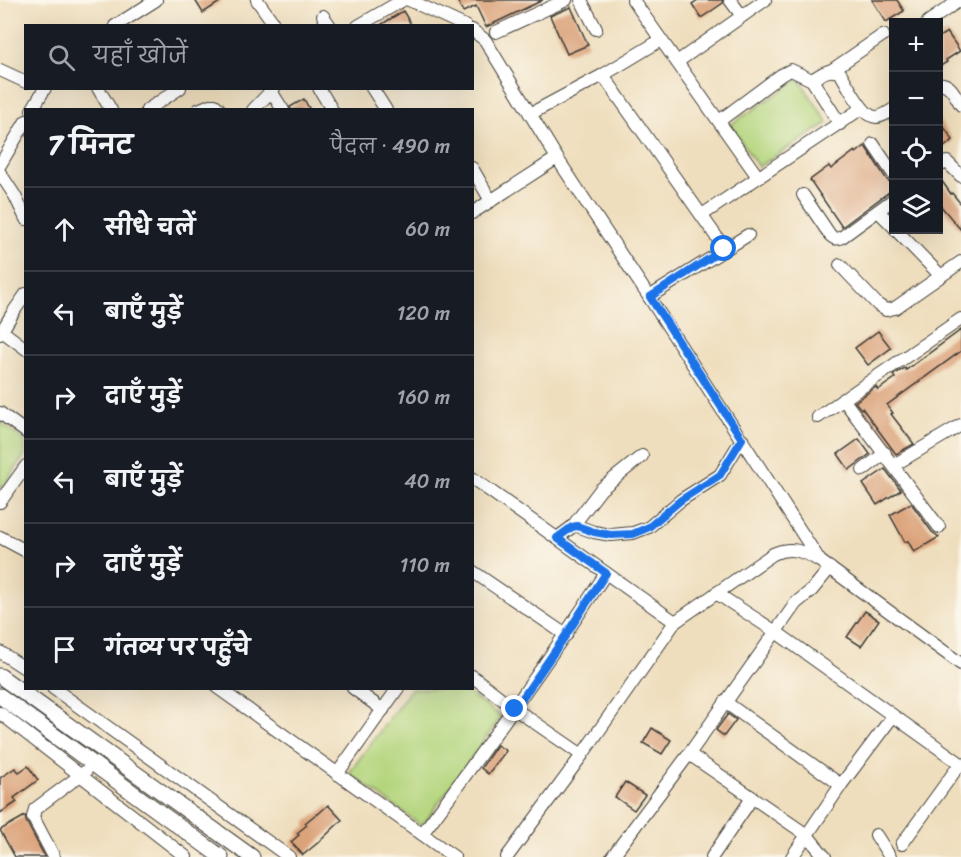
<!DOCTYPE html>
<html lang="hi">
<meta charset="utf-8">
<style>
:root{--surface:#171b24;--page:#20242c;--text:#f1f3f6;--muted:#9ea1a6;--line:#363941}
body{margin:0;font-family:Sriracha,"Playpen Sans Deva",sans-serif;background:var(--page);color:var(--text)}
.controls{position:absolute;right:18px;top:18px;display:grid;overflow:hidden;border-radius:0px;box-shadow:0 6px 24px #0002}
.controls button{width:54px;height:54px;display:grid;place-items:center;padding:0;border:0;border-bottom:2px solid var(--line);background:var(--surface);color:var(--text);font:30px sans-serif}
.stop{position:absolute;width:18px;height:18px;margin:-14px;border:4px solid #1a73e8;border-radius:50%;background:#fff}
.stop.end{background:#1a73e8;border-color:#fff;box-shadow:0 2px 6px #0008}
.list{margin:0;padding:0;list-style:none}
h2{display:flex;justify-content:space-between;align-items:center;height:78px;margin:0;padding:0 24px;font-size:26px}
h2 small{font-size:20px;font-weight:400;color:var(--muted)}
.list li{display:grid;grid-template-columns:39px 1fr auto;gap:18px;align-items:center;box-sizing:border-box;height:84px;padding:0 24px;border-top:2px solid var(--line)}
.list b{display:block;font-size:22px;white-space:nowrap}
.list em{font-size:20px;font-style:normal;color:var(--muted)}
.icon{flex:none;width:33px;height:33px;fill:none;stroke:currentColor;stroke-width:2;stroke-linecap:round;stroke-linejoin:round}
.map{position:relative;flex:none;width:961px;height:857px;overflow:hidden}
.search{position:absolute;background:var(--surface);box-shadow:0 6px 24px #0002;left:24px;top:24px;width:450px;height:66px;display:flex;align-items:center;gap:15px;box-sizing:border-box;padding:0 21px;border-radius:0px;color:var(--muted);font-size:22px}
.panel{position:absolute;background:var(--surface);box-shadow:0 6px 24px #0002;left:24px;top:108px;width:450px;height:582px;border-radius:0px}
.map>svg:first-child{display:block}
.green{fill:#b4d57d;stroke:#68784c;stroke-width:1.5}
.building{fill:#dba37a}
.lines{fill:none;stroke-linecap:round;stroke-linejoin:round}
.minor-casing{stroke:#3c3934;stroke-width:14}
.major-casing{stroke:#3c3934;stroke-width:17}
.minor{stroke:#fff;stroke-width:12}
.major{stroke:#fff;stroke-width:15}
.route{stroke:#1a73e8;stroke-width:8}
</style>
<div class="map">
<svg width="961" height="857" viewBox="0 0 961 857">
<rect width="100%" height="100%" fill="#fbf7ec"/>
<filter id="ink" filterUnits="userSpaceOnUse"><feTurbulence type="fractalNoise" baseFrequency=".0167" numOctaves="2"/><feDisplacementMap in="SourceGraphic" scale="12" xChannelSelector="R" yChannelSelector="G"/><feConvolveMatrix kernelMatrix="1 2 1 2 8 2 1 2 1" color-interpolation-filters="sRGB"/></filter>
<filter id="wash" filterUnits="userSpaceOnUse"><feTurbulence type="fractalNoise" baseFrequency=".008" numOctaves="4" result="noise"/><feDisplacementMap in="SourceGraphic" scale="24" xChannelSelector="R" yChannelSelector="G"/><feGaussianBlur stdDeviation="1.35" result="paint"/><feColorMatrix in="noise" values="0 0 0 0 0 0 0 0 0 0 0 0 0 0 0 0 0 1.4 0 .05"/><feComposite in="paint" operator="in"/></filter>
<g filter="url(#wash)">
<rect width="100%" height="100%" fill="#efdebd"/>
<g class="green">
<polygon points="799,79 828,123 758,167 730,125"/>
<polygon points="0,422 25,441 25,455 0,491"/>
<polygon points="411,689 463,689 501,717 422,826 349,773"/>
</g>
<g id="blocks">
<g class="building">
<polygon points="195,0 223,0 203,13"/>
<polygon points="457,0 543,0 486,27 476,6 463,12"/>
<polygon points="698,0 722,0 723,3 701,18 692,4"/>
<polygon points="872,0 897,0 904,11 886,22"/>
<polygon points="571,7 588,45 567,54 550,16"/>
<polygon points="403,11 412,26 379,26"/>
<polygon points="947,32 960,51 946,60 947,62 939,67 939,37"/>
<polygon points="304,99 310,110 291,110 290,107"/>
<polygon points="939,120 953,140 939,151"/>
<polygon points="865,146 887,180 894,184 894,191 889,192 842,227 810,180 829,166 831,169 855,151 856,153"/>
<polygon points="939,177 951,194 952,193 961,204 961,230 939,204"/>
<polygon points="961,330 961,351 887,405 893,413 891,414 914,444 896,454 862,408 861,409 855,402 876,387 878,390 895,378 893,375 905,368 906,370"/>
<polygon points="878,331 891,348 868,365 855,348"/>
<polygon points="859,439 870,454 849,470 838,454"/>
<polygon points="885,469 901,490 877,505 863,484"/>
<polygon points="911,503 932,532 939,537 914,552 908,541 905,542 890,515"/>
<polygon points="865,611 879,620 861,646 847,637"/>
<polygon points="728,714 736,720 724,736 716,730"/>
<polygon points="652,728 671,740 662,754 643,743"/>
<polygon points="497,745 506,751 488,774 481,768"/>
<polygon points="28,766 38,780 14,798 17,802 0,813 0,778 15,768 19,772"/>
<polygon points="625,782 645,795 634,810 615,797"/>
<polygon points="328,805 342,820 320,841 303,855 291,842 299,835 297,833 307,825 305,823 316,814 317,815"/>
<polygon points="25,816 26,821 45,857 15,857 0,830"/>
</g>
</g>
</g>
<g filter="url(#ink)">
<use href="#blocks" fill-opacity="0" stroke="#3c3934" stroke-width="1.5"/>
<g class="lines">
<defs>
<g id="minor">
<polyline points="257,0 272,21 272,26"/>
<polyline points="409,0 465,26"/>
<polyline points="581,0 596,29"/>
<polyline points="633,0 758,177"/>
<polyline points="730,0 742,16"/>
<polyline points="323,16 330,26"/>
<polyline points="928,22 960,0"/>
<polyline points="115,26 156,0"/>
<polyline points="358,26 403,0"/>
<polyline points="472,30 485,40 557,158 649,297 820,561"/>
<polyline points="496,32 566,0"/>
<polyline points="677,62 765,0"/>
<polyline points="0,70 26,82"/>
<polyline points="832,70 883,35"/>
<polyline points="603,75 725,249"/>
<path d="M812,80C821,74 831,66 841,74C848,85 863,117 876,117C882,117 889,112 894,109"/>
<path d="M938,84C951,82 955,96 961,105"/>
<polyline points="98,88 111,110"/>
<polyline points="269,88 283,110"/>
<polyline points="319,88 332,110"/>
<polyline points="372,88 386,110"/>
<polyline points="32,110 45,88"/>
<polyline points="147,110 180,88"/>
<polyline points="198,110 210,105 215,105 220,110"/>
<polyline points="253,110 274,88"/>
<polyline points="530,114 603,75 661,40"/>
<polyline points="719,121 781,75 791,70 812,80 840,124"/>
<polyline points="873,144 894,175"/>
<polyline points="0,165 26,121"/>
<polyline points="938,166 947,162 961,176"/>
<polyline points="472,168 491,201"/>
<polyline points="0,173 15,196 26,219"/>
<path d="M803,195L830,235C835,240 837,239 842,237L894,199"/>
<polyline points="878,211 894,227"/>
<polyline points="472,213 557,158"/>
<polyline points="702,215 862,108"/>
<polyline points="896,230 941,276"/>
<polyline points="840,265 878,305 886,310 895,308 961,262"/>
<polyline points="649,297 748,235"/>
<polyline points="2,331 26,349"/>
<polyline points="0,334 14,311 26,294"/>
<polyline points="843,399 939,527"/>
<polyline points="0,413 26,432"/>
<polyline points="818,417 961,319"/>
<polyline points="894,465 961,425"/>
<polyline points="863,470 885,453"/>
<polyline points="472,478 675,622"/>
<polyline points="0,502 26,466"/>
<polyline points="572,527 601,489 642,456"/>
<polyline points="0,537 26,551"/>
<polyline points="557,538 572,527 577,526 594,532 611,535 633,533 649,527 681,500 720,475 742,439"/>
<polyline points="472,571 566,635"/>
<polyline points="716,593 776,632 961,764"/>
<polyline points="0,652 26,669"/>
<polyline points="472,676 515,709 582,755"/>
<polyline points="53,688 289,857"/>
<polyline points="218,688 454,857"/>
<polyline points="353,688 383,710"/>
<polyline points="725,702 841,785"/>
<polyline points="0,713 186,857"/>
<polyline points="689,754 807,835 825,857"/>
<polyline points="337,774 398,688"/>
<path d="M422,834C486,748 548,662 606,573"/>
<polyline points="876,835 890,857"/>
<polyline points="902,844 960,764"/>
<polyline points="54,857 33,817 35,809 86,771"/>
<path d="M507,857L582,755L675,622L773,554C792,546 803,551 820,561L961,664"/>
<polyline points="612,857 689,754 796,603 812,590 830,568"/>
<polyline points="712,857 752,798"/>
<polyline points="792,857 841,785 893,716"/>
</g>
<g id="major">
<polyline points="0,676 252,857"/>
<polyline points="0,696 221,857"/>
</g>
</defs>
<use href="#minor" class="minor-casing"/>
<use href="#major" class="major-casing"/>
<use href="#minor" class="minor"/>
<use href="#major" class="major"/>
</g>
</g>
<g class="lines" filter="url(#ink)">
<polyline class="route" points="515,709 566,635 606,573 557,538 572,527 577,526 594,532 611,535 633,534 649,527 681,500 720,475 742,439 650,297 724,249"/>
</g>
</svg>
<div class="controls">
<button>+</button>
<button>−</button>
<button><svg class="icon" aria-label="locate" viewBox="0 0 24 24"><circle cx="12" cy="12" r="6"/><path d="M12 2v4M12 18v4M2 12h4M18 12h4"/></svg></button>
<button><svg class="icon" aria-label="layers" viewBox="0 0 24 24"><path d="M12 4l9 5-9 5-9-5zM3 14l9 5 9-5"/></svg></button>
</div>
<div class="stop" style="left:724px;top:249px"></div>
<div class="stop end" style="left:515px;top:709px"></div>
<div class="search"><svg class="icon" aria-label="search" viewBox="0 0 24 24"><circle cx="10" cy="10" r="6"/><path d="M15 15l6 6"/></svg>यहाँ खोजें</div>
<section class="panel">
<h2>7 मिनट<small>पैदल · 490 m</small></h2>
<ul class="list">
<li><svg class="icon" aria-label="ahead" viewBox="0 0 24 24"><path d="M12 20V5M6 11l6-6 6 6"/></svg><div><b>सीधे चलें</b></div><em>60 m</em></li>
<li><svg class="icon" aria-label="left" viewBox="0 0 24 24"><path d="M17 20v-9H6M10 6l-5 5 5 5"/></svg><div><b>बाएँ मुड़ें</b></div><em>120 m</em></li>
<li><svg class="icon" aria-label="right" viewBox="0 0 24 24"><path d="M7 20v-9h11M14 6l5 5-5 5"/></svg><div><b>दाएँ मुड़ें</b></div><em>160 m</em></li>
<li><svg class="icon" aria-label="left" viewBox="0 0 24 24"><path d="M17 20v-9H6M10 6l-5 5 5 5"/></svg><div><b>बाएँ मुड़ें</b></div><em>40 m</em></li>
<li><svg class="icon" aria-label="right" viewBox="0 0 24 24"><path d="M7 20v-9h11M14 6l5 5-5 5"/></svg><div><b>दाएँ मुड़ें</b></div><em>110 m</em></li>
<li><svg class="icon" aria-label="arrive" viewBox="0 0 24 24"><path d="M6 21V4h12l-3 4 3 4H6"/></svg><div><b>गंतव्य पर पहुँचे</b></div></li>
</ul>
</section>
</div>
